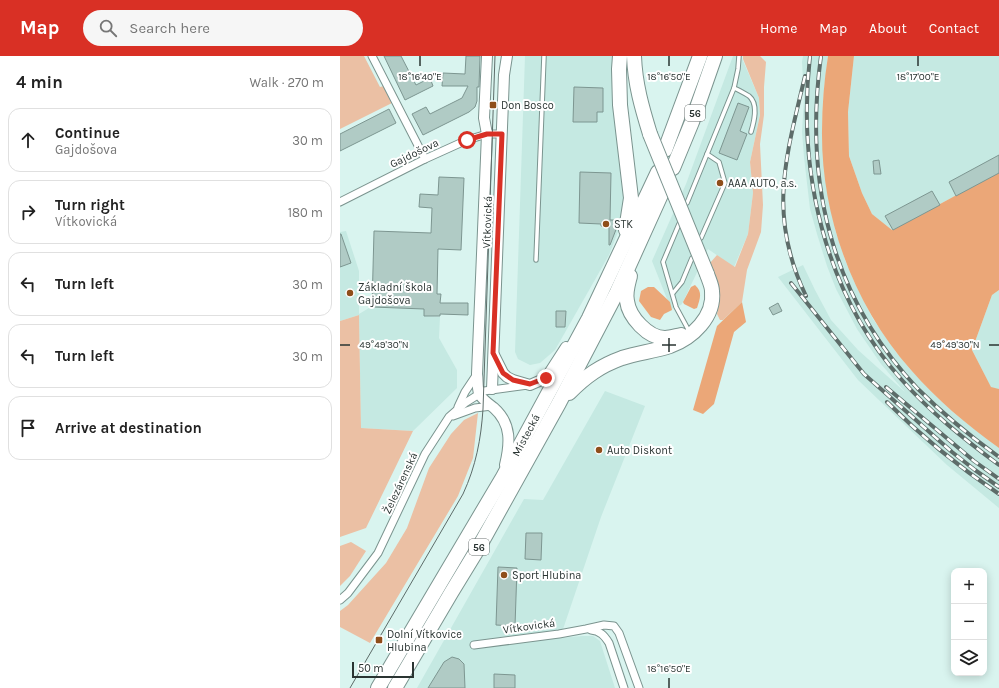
<!DOCTYPE html>
<meta charset="utf-8">
<style>
:root{--surface:#fff;--page:#f6f6f6;--text:#222;--muted:#767676;--line:#e0e0e0;--accent:#d93025}
body{margin:0;font-family:Karla,sans-serif;background:var(--page);color:var(--text)}
.controls{position:absolute;right:12px;bottom:12px;display:grid;overflow:hidden;border-radius:8px;box-shadow:0 2px 10px #0003}
.controls button{width:36px;height:36px;display:grid;place-items:center;padding:0;border:0;border-bottom:1px solid var(--line);background:var(--surface);color:var(--text);font:20px sans-serif}
.scale{position:absolute;left:12px;bottom:10px;width:62px;box-sizing:border-box;padding-left:4px;border:2px solid #2a3432;border-top:0;font-size:11px;line-height:14px;white-space:nowrap;color:#2a3432;-webkit-text-stroke:3px #fff;paint-order:stroke}
.stop{position:absolute;width:12px;height:12px;margin:-9px;border:3px solid #d93025;border-radius:50%;background:#fff}
.stop.end{background:#d93025;border-color:#fff;box-shadow:0 1px 4px #0008}
.list{margin:0;padding:0;list-style:none}
h2{display:flex;justify-content:space-between;align-items:center;height:52px;margin:0;padding:0 16px;font-size:17px}
h2 small{font-size:13px;font-weight:400;color:var(--muted)}
.list li{display:grid;grid-template-columns:26px 1fr auto;gap:12px;align-items:center;box-sizing:border-box;height:64px;margin:0 8px 8px;padding:0 8px;border:1px solid var(--line);border-radius:12px}
.list b{display:block;font-size:15px;white-space:nowrap}
.list p{margin:0;font-size:13px;white-space:nowrap;color:var(--muted)}
.list em{font-size:13px;font-style:normal;color:var(--muted)}
.icon{flex:none;width:22px;height:22px;fill:none;stroke:currentColor;stroke-width:2;stroke-linecap:round;stroke-linejoin:round}
.map{position:relative;flex:none;width:659px;height:632px;overflow:hidden}
header{display:flex;align-items:center;gap:24px;box-sizing:border-box;height:56px;padding:0 20px;background:var(--accent);color:#fff}
header strong{font-size:19px}
nav{display:flex;gap:22px;margin-inline-start:auto;font-size:14px}
.search{width:280px;height:36px;background:var(--page);display:flex;align-items:center;gap:10px;box-sizing:border-box;padding:0 14px;border-radius:22px;color:var(--muted);font-size:15px}
main{display:flex}
aside{flex:1;background:var(--surface)}
.map>svg:first-child{display:block}
.built{fill:#c5e9e2}
.green{fill:#ebc0a4}
.forest{fill:#eba778}
.building{fill:#b0cbc5;stroke:#7d9691}
.lines{fill:none;stroke-linecap:round;stroke-linejoin:round}
.lane-casing{stroke:#7b948f;stroke-width:5.5}
.street-casing{stroke:#7b948f;stroke-width:9}
.secondary-casing{stroke:#7b948f;stroke-width:12}
.highway-casing{stroke:#7b948f;stroke-width:16}
.lane{stroke:#fff;stroke-width:3.5}
.street{stroke:#fff;stroke-width:7}
.secondary{stroke:#fff;stroke-width:10}
.highway{stroke:#fff;stroke-width:14}
.tram{stroke:#5d6c69;stroke-width:1}
.rail-casing{stroke:#5d6c69;stroke-width:4}
.rail{stroke:#fff;stroke-width:2.5;stroke-dasharray:8;stroke-linecap:butt}
.highway-bridge-casing{stroke:#7b948f;stroke-width:16;stroke-linecap:butt}
.highway-bridge{stroke:#fff;stroke-width:14}
.route{stroke:#d93025;stroke-width:5}
.ticks{fill:none;stroke:#2a3432;stroke-width:1.5}
.poi-dot{fill:#8f4e1a;stroke:#fff;stroke-width:1.5}
.labels{text-anchor:middle;stroke-width:4;stroke-linejoin:round;paint-order:stroke}
.shield{fill:#fff;stroke:#6a7170;stroke-width:1}
.shield-label{font-size:10px;font-weight:bold;fill:#2a3432}
.poi-label{font-size:11px;fill:#2a3432;stroke:#fff;text-anchor:start}
.street-label{font-size:11px;fill:#2a3432;stroke:#fff}
.ticks-label{font-size:10px;text-anchor:middle;fill:#2a3432;stroke:#fff;stroke-width:4;stroke-linejoin:round;paint-order:stroke}
</style>
<header>
<strong>Map</strong>
<div class="search"><svg class="icon" aria-label="search" viewBox="0 0 24 24"><circle cx="10" cy="10" r="6"/><path d="M15 15l6 6"/></svg>Search here</div>
<nav><a>Home</a><a>Map</a><a>About</a><a>Contact</a></nav>
</header>
<main>
<aside>
<h2>4 min<small>Walk · 270 m</small></h2>
<ul class="list">
<li><svg class="icon" aria-label="ahead" viewBox="0 0 24 24"><path d="M12 20V5M6 11l6-6 6 6"/></svg><div><b>Continue</b><p>Gajdošova</p></div><em>30 m</em></li>
<li><svg class="icon" aria-label="right" viewBox="0 0 24 24"><path d="M7 20v-9h11M14 6l5 5-5 5"/></svg><div><b>Turn right</b><p>Vítkovická</p></div><em>180 m</em></li>
<li><svg class="icon" aria-label="left" viewBox="0 0 24 24"><path d="M17 20v-9H6M10 6l-5 5 5 5"/></svg><div><b>Turn left</b></div><em>30 m</em></li>
<li><svg class="icon" aria-label="left" viewBox="0 0 24 24"><path d="M17 20v-9H6M10 6l-5 5 5 5"/></svg><div><b>Turn left</b></div><em>30 m</em></li>
<li><svg class="icon" aria-label="arrive" viewBox="0 0 24 24"><path d="M6 21V4h12l-3 4 3 4H6"/></svg><div><b>Arrive at destination</b></div></li>
</ul>
</aside>
<div class="map">
<svg width="659" height="632" viewBox="0 0 659 632">
<rect width="100%" height="100%" fill="#d9f4ef"/>
<g class="built">
<polygon points="185,0 275,0 286,147 281,168 269,199 215,294 200,307 190,309 178,303 175,296"/>
<polygon points="393,0 401,0 419,42 420,59 410,106 413,137 408,178 394,211 368,193 343,246 341,249 331,253 312,205 346,128"/>
<polygon points="463,0 488,0 483,43 482,76 486,128 495,173 505,204 514,225 533,263 556,296 570,313 598,342 614,357 659,392 659,452 607,409 518,324 438,221 463,209 475,234 491,264 518,294 565,336 541,308 517,273 496,233 487,210 477,178 470,153 464,101 462,76 464,42 462,6"/>
<polygon points="514,0 659,0 659,116 552,174 532,158 522,137 509,100 508,56"/>
<polygon points="6,175 19,215 19,258 29,252 85,253 84,260 100,261 99,282 117,314 117,332 73,375 21,372 19,259 0,265 0,176"/>
<polygon points="659,234 659,333 651,332 632,294 652,239"/>
<polygon points="265,335 305,350 261,461 220,582 242,580 253,580 260,585 275,632 77,632 184,443 203,444"/>
</g>
<g class="green">
<polygon points="0,0 24,0 40,31 44,30 54,46 0,73"/>
<polygon points="403,0 420,0 426,6 424,31 424,59 420,88 423,149 421,176 407,214 402,246 383,264 380,264 377,258 379,246 378,227 370,207 377,199 395,211 408,178 413,137 410,106 420,59 419,42 403,3"/>
<polygon points="19,259 21,372 73,375 26,472 0,481 0,265"/>
<polygon points="138,357 133,402 118,440 30,587 0,571 0,555 8,549 46,507 67,472 89,412 111,378 124,364"/>
<polygon points="11,486 26,495 10,520 0,530 0,490"/>
</g>
<g class="forest">
<path d="M488,0H514L508,56L509,100L522,137L532,158L552,174L659,116V234L652,239L632,294L651,331L659,333V392C627,369 597,344 571,314C514,250 481,161 482,75C482,50 484,25 488,0Z"/>
<path d="M355,229C363,236 360,243 357,252L354,253L344,248L343,246L351,231Z"/>
<polygon points="308,231 314,231 330,246 332,254 324,258 320,264 311,261 299,245 301,235"/>
<polygon points="402,246 406,266 394,276 374,348 363,358 353,354 377,270"/>
</g>
<g class="building">
<polygon points="44,0 61,0 76,29 90,22 93,30 65,44"/>
<polygon points="126,0 140,0 139,31 137,31 137,45 135,51 129,56 83,79 72,58 86,51 90,58 122,42 128,30 102,30 103,17 125,18"/>
<polygon points="234,31 263,32 263,56 257,56 257,66 233,66"/>
<polygon points="398,47 409,51 400,75 407,78 397,104 379,97"/>
<polygon points="49,53 56,67 0,95 0,78"/>
<polygon points="659,99 659,117 616,140 609,126"/>
<polygon points="539,104 541,118 534,118 533,105"/>
<polygon points="240,116 271,117 270,164 277,164 277,171 270,189 269,189 269,170 261,170 261,168 239,167"/>
<polygon points="99,121 124,122 121,194 98,193 97,238 101,238 100,247 128,247 128,259 100,258 100,260 84,260 84,253 32,251 34,175 91,177 92,152 79,151 80,138 98,139"/>
<polygon points="592,135 600,149 553,174 545,160"/>
<polygon points="0,178 1,178 11,207 0,211"/>
<polygon points="438,247 442,255 433,259 429,252"/>
<polygon points="216,255 226,255 225,271 216,271"/>
<polygon points="186,477 202,477 201,504 185,503"/>
<polygon points="158,511 177,512 175,570 156,569"/>
<polygon points="112,601 119,603 124,608 125,632 88,632 104,606"/>
<polygon points="154,618 175,619 175,632 154,632"/>
</g>
<g class="lines">
<defs>
<g id="lane">
<path d="M394,32C399,34 404,37 409,40C419,48 414,66 411,76"/>
<polyline points="347,147 394,32 398,13 399,0"/>
<polyline points="339,168 323,206 336,251 349,275"/>
<polyline points="361,182 385,127 379,106 367,98"/>
<polyline points="196,204 204,0"/>
<polyline points="333,237 342,226 352,202"/>
</g>
<g id="street">
<polyline points="32,0 85,103"/>
<polyline points="0,146 85,103 127,84 147,78 162,78"/>
<polyline points="118,351 125,336 137,318"/>
<polyline points="113,360 135,352 152,350"/>
<polyline points="0,544 8,537 38,497 85,398 109,361 125,347 144,335 188,329"/>
<path d="M251,574C260,575 264,579 269,587L284,632"/>
<polyline points="134,589 219,578 246,573 264,569 274,570 279,577 299,632"/>
</g>
<g id="secondary">
<path d="M147,0L144,62L147,78L137,318C138,324 137,331 139,337C141,343 149,348 154,352C172,368 170,388 165,409"/>
<polyline points="154,299 163,317 167,321 173,324 190,329 206,322 226,291"/>
<polyline points="152,333 164,19 167,0"/>
</g>
<g id="highway">
<polyline points="280,0 279,13 280,49 291,142 286,174"/>
<path d="M294,0C295,28 302,52 310,78"/>
<polyline points="325,94 360,0"/>
<polyline points="333,112 352,66 375,0"/>
<path d="M290,220C288,228 285,237 287,245C289,261 308,282 325,282C330,282 336,280 341,279"/>
<path d="M229,337C246,320 260,310 282,302C298,297 315,295 330,290C352,282 375,261 372,235C372,230 369,224 367,218"/>
<path id="s1" d="M38,632L163,421L249,262L318,116"/>
<polyline points="55,632 111,537 139,491 219,347 277,236 324,132"/>
</g>
</defs>
<use href="#lane" class="lane-casing"/>
<use href="#street" class="street-casing"/>
<use href="#secondary" class="secondary-casing"/>
<use href="#highway" class="highway-casing"/>
<use href="#lane" class="lane"/>
<use href="#street" class="street"/>
<use href="#secondary" class="secondary"/>
<use href="#highway" class="highway"/>
<path class="tram" d="M10,632L123,438C136,410 141,383 143,353L155,0"/>
<defs>
<g id="rail">
<path d="M470,0C457,114 484,236 561,323C590,356 624,383 659,409"/>
<path d="M481,0C464,124 490,240 578,333C603,358 630,380 659,401"/>
<path d="M465,20C446,101 427,159 466,240"/>
<polyline points="451,227 524,318 612,396 635,414 659,431"/>
<polyline points="546,331 634,405 659,423"/>
<path d="M547,346C581,380 619,411 659,438"/>
</g>
</defs>
<use href="#rail" class="rail-casing"/>
<use href="#rail" class="rail"/>
<defs>
<polyline id="highway-bridge" points="310,78 367,218"/>
</defs>
<use href="#highway-bridge" class="highway-bridge-casing"/>
<use href="#highway-bridge" class="highway-bridge"/>
</g>
<g class="lines">
<polyline class="route" points="127,84 147,78 162,78 153,297 163,317 173,324 190,328 206,322"/>
</g>
<path class="ticks" d="M80,0V10M329,0V10M578,0V10M329,282V296M0,289H10M322,289H336M649,289H659M329,622V632"/>
<g class="poi-dot">
<rect x="149" y="45" width="8" height="8" rx="2"/>
<circle cx="380" cy="127" r="4"/>
<circle cx="266" cy="168" r="4"/>
<circle cx="10" cy="237" r="4"/>
<circle cx="259" cy="394" r="4"/>
<circle cx="164" cy="519" r="4"/>
<rect x="35" y="580" width="8" height="8" rx="2"/>
</g>
<g class="labels">
<g class="shield">
<rect x="345" y="49" width="20" height="16" rx="3"/>
<rect x="129" y="483" width="20" height="16" rx="3"/>
</g>
<g class="shield-label">
<text x="355" y="61">56</text>
<text x="139" y="495">56</text>
</g>
<g class="poi-label">
<text x="161" y="53">Don Bosco</text>
<text x="388" y="131">AAA AUTO, a.s.</text>
<text x="274" y="172">STK</text>
<text x="18" y="235">Základní škola<tspan x="18" dy="13">Gajdošova</tspan></text>
<text x="267" y="398">Auto Diskont</text>
<text x="172" y="523">Sport Hlubina</text>
<text x="47" y="582">Dolní Vítkovice<tspan x="47" dy="13">Hlubina</tspan></text>
</g>
<g class="street-label">
<text transform="translate(74 97) rotate(-26)" y="4">Gajdošova</text>
<text transform="translate(147 166) rotate(-88)" y="4">Vítkovická</text>
<text dy="4" stroke="none"><textPath href="#s1" startOffset="293">Místecká</textPath></text>
<text transform="translate(60 427) rotate(-65)" y="4">Železárenská</text>
<text transform="translate(189 570) rotate(-8)" y="4">Vítkovická</text>
</g>
</g>
<g class="ticks-label">
<text x="80" y="24">18°16'40"E</text>
<text x="329" y="24">18°16'50"E</text>
<text x="578" y="24">18°17'00"E</text>
<text x="44" y="292">49°49'30"N</text>
<text x="615" y="292">49°49'30"N</text>
<text x="329" y="616">18°16'50"E</text>
</g>
</svg>
<div class="controls">
<button>+</button>
<button>−</button>
<button><svg class="icon" aria-label="layers" viewBox="0 0 24 24"><path d="M12 4l9 5-9 5-9-5zM3 14l9 5 9-5"/></svg></button>
</div>
<div class="scale">50 m</div>
<div class="stop" style="left:127px;top:84px"></div>
<div class="stop end" style="left:206px;top:322px"></div>
</div>
</main>
